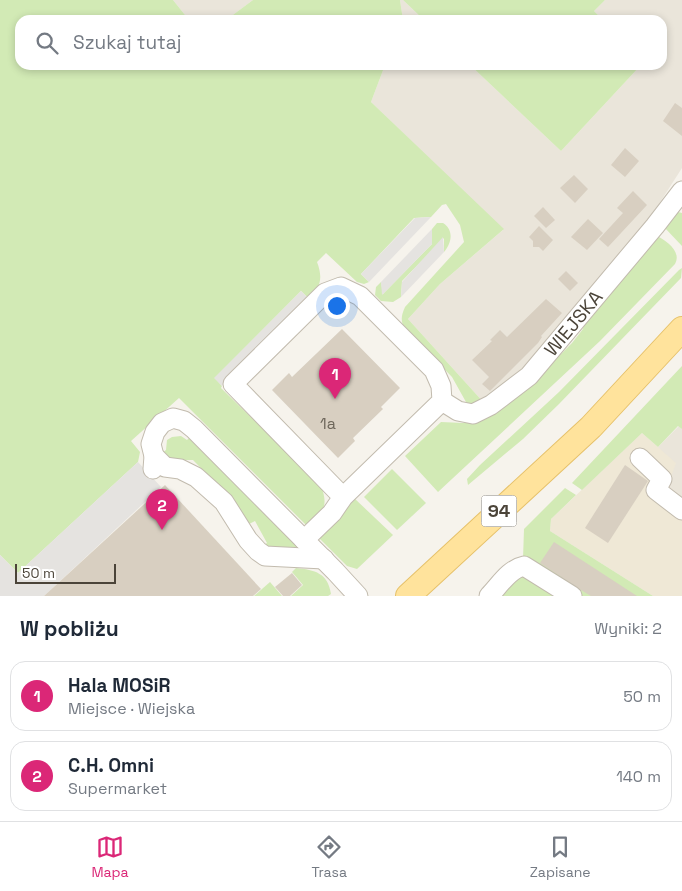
<!DOCTYPE html>
<html lang="pl">
<meta charset="utf-8">
<style>
:root{--surface:#fff;--page:#f6f6f7;--text:#1f2937;--muted:#747a83;--line:#e0e1e3;--accent:#db2777}
body{margin:0;font-family:"Space Grotesk",sans-serif;background:var(--page);color:var(--text)}
.scale{position:absolute;left:15px;bottom:12px;width:101px;box-sizing:border-box;padding-left:5px;border:2px solid #4b4439;border-top:0;font-size:14px;line-height:18px;white-space:nowrap;color:#4b4439;-webkit-text-stroke:4px #fff;paint-order:stroke}
.you{position:absolute;left:336px;top:305px;width:18px;height:18px;margin:-12px;border:4px solid #fff;border-radius:50%;background:#1a73e8;box-shadow:0 0 0 8px #1a73e833}
.badge{display:grid;place-items:center;width:32px;height:32px;border-radius:50%;background:var(--accent);color:#fff;font-size:16px;font-weight:700}
.pin{position:absolute;translate:-50% -41px;filter:drop-shadow(0 1px 2px #0008)}
.pin::after{content:'';position:absolute;top:26px;width:18px;height:15px;background:inherit;clip-path:polygon(0 0,100% 0,50% 100%)}
.list{margin:0;padding:0;list-style:none}
h2{display:flex;justify-content:space-between;align-items:center;height:65px;margin:0;padding:0 20px;font-size:21px}
h2 small{font-size:16px;font-weight:400;color:var(--muted)}
.list li{display:grid;grid-template-columns:32px 1fr auto;gap:15px;align-items:center;box-sizing:border-box;height:70px;margin:0 10px 10px;padding:0 10px;border:1px solid var(--line);border-radius:15px}
.list b{display:block;font-size:19px;white-space:nowrap}
.list p{margin:0;font-size:16px;white-space:nowrap;color:var(--muted)}
.list em{font-size:16px;font-style:normal;color:var(--muted)}
.icon{flex:none;width:28px;height:28px;fill:none;stroke:currentColor;stroke-width:2;stroke-linecap:round;stroke-linejoin:round}
.map{position:relative;flex:none;width:682px;height:596px;overflow:hidden}
.search{position:absolute;background:var(--surface);box-shadow:0 2px 8px #0003;left:15px;right:15px;top:15px;height:55px;display:flex;align-items:center;gap:12px;box-sizing:border-box;padding:0 18px;border-radius:15px;color:var(--muted);font-size:19px}
.sheet{height:225px;background:var(--surface)}
nav{display:flex;justify-content:space-around;align-items:center;box-sizing:border-box;height:70px;border-top:1px solid var(--line);background:var(--surface);font-size:14px;color:var(--muted)}
nav a{display:grid;justify-items:center;gap:2px}
nav .on{color:var(--accent)}
.map>svg:first-child{display:block}
.residential{fill:#eae5da}
.education{fill:#efe8d6}
.green{fill:#d2eab5}
.parking{fill:#e5e3e0}
.building{fill:#d8cfc1}
.lines{fill:none;stroke-linecap:round;stroke-linejoin:round}
.minor-casing{stroke:#c2bbae;stroke-width:21}
.major-casing{stroke:#e6c16a;stroke-width:26}
.minor{stroke:#fff;stroke-width:19}
.major{stroke:#ffe39c;stroke-width:24}
.labels{text-anchor:middle;stroke-width:4.5;stroke-linejoin:round;paint-order:stroke}
.number-label{font-size:16px;fill:#6e675b}
.shield{fill:#fff;stroke:#817c74;stroke-width:1}
.shield-label{font-size:18px;font-weight:bold;fill:#4b4439}
.street-label{font-size:19px;fill:#4b4439;stroke:#fff}
</style>
<div class="map">
<svg width="682" height="596" viewBox="0 0 682 596">
<rect width="100%" height="100%" fill="#f6f3ec"/>
<g class="residential">
<polygon points="173,0 253,0 226,20 189,20"/>
<polygon points="400,0 403,0 424,20 403,20"/>
<polygon points="605,0 682,0 682,168 655,210 526,371 485,404 408,319 440,284 503,230 371,102 385,65 470,65 561,151 641,65 662,65 662,20 603,20 594,11"/>
<polygon points="679,426 682,429 682,499 667,488 658,447"/>
</g>
<polygon class="education" points="642,433 676,463 667,488 682,499 682,596 653,596 550,531 551,519"/>
<g class="green">
<path d="M0,0H173L189,20H20V65H385L371,102L504,229L440,284L408,319L485,404L472,406L466,402L452,377L406,330C400,322 401,316 405,307L464,242L460,225L446,204L442,205L431,217L414,218L361,274L369,282L364,284L357,282L326,253L317,262C323,278 321,286 309,299L301,291L215,378L222,386L221,388L321,486C329,506 323,514 308,527L179,398L131,441L140,452L138,462L18,573L0,555Z"/>
<polygon points="253,0 400,0 403,20 226,20"/>
<polygon points="403,0 605,0 594,11 603,20 424,20"/>
<polygon points="470,65 641,65 561,151"/>
<polygon points="678,212 682,213 682,246 664,227"/>
<path d="M437,223H443C454,230 452,243 444,252V238L402,281L401,297L393,302L381,301L375,295L376,287L381,282L383,294L432,244V229Z"/>
<path d="M656,235C666,241 682,251 675,264L600,341L438,492L405,456L441,422L463,423L476,420L543,372L572,343L583,329L584,320Z"/>
<polygon points="682,268 681,278 559,404 523,439 468,485 467,479 480,465 559,392 679,270"/>
<polygon points="682,366 682,429 678,426 658,447 642,433 582,490 572,483"/>
<path d="M181,436L187,440L191,436L303,550L284,552L264,545L267,543L255,521L249,524L236,504L193,460C181,460 170,462 163,452L166,450L167,440L172,437Z"/>
<polygon points="392,469 426,503 397,530 364,497"/>
<polygon points="565,488 576,495 551,519 550,531 653,596 582,596 523,559 524,529"/>
<polygon points="354,498 393,535 357,569 347,566 316,535"/>
<path d="M296,568C315,570 328,573 331,594L328,596H291L303,585L292,572Z"/>
<polygon points="519,573 558,596 495,596"/>
<polygon points="270,582 282,596 254,596"/>
</g>
<g class="parking">
<polygon points="431,217 369,282 361,274 415,218"/>
<polygon points="432,229 432,244 382,295 381,282"/>
<polygon points="443,237 444,252 401,297 402,282"/>
<polygon points="301,291 309,299 222,386 214,378"/>
<polygon points="138,462 161,487 44,596 0,596 0,555 18,573"/>
</g>
<g class="building">
<polygon points="675,103 682,108 682,136 663,121"/>
<polygon points="625,148 639,161 625,177 611,165"/>
<polygon points="574,175 588,189 575,203 560,188"/>
<polygon points="633,191 647,205 608,247 599,239 623,213 617,208"/>
<polygon points="543,207 555,220 546,228 534,216"/>
<polygon points="588,219 603,233 587,250 571,237"/>
<polygon points="539,226 553,240 543,251 539,247 533,247 533,241 529,237"/>
<polygon points="566,271 578,283 570,291 558,279"/>
<polygon points="546,299 562,313 541,336 542,337 538,343 490,391 482,384 489,377 472,360 492,341 490,340 500,330 507,337"/>
<polygon points="342,329 400,388 381,407 383,409 353,438 355,441 338,458 272,390 289,373 292,377"/>
<polygon points="625,465 648,481 608,543 585,528"/>
<polygon points="165,485 261,589 253,596 44,596"/>
<polygon points="554,542 637,596 591,596 581,590 540,563"/>
<polygon points="292,573 302,585 290,596 283,596 275,587"/>
</g>
<g class="lines">
<defs>
<g id="minor">
<polyline points="442,401 458,411 473,414 491,405 529,376 655,226 682,191"/>
<polyline points="154,456 165,467 180,469 196,477 224,502 248,540 258,551 265,556 324,559"/>
<polyline points="640,458 662,479 656,490 682,510"/>
<polyline points="153,469 154,456 151,444 155,432 162,423 173,418 184,421 194,429 335,571 358,596"/>
<polyline points="304,540 332,513 343,497 442,401 441,386 434,370 360,296 341,287 325,293 233,384 343,497"/>
<path d="M489,596C499,586 509,569 524,566L572,596"/>
</g>
<polyline id="major" points="408,596 591,427 682,329"/>
</defs>
<use href="#minor" class="minor-casing"/>
<use href="#major" class="major-casing"/>
<use href="#minor" class="minor"/>
<use href="#major" class="major"/>
</g>
<g class="labels">
<g class="number-label">
<text x="328" y="429">1a</text>
</g>
<rect class="shield" x="481.5" y="495.5" width="35" height="31" rx="4"/>
<g class="shield-label">
<text x="499" y="517">94</text>
</g>
<g class="street-label">
<text transform="translate(573 323) rotate(-50)" y="7">WIEJSKA</text>
</g>
</g>
</svg>
<div class="scale">50 m</div>
<div class="you"></div>
<div class="pin badge" style="left:335px;top:399px">1</div>
<div class="pin badge" style="left:162px;top:530px">2</div>
<div class="search"><svg class="icon" aria-label="search" viewBox="0 0 24 24"><circle cx="10" cy="10" r="6"/><path d="M15 15l6 6"/></svg>Szukaj tutaj</div>
</div>
<section class="sheet">
<h2>W pobliżu<small>Wyniki: 2</small></h2>
<ul class="list">
<li><span class="badge">1</span><div><b>Hala MOSiR</b><p>Miejsce · Wiejska</p></div><em>50 m</em></li>
<li><span class="badge">2</span><div><b>C.H. Omni</b><p>Supermarket</p></div><em>140 m</em></li>
</ul>
</section>
<nav>
<a class="on"><svg class="icon" aria-label="map" viewBox="0 0 24 24"><path d="M3 6l6-2 6 2 6-2v14l-6 2-6-2-6 2zM9 4v14M15 6v14"/></svg>Mapa</a>
<a><svg class="icon" aria-label="directions" viewBox="0 0 24 24"><path d="M12 3l9 9-9 9-9-9zM9 14v-3h6M13 9l2 2-2 2"/></svg>Trasa</a>
<a><svg class="icon" aria-label="saved" viewBox="0 0 24 24"><path d="M7 4h10v16l-5-4-5 4z"/></svg>Zapisane</a>
</nav>
